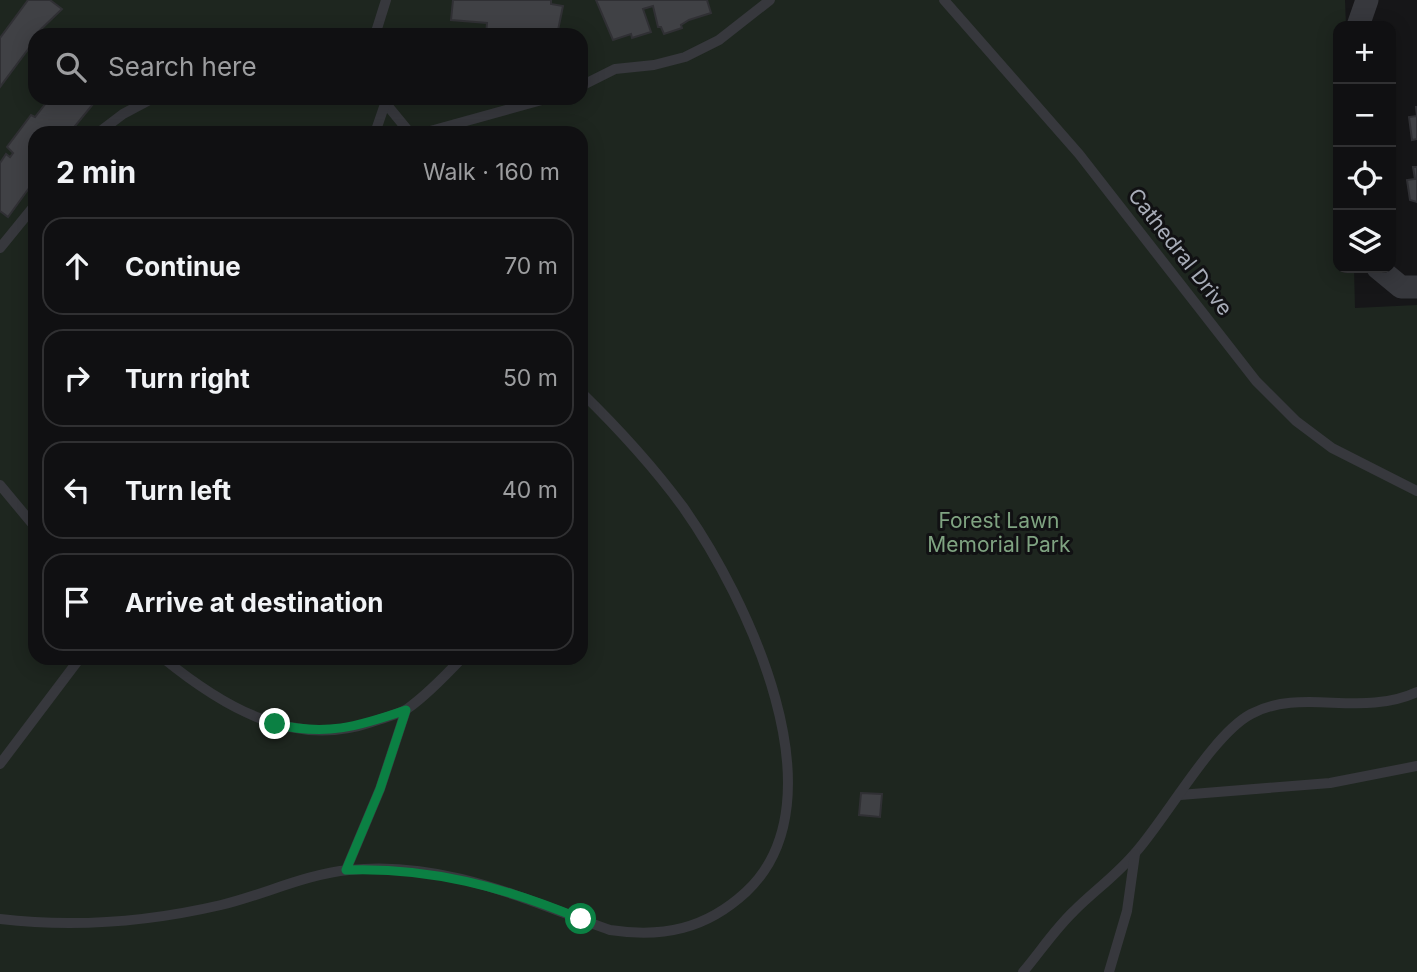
<!DOCTYPE html>
<meta charset="utf-8">
<style>
:root{--surface:#101012;--page:#1e1e20;--text:#f1f3f6;--muted:#9c9d9f;--line:#303032}
body{margin:0;font-family:Inter,sans-serif;background:var(--page);color:var(--text)}
.controls{position:absolute;right:21px;top:21px;display:grid;overflow:hidden;border-radius:14px;box-shadow:0 4px 18px #0003}
.controls button{width:63px;height:63px;display:grid;place-items:center;padding:0;border:0;border-bottom:2px solid var(--line);background:var(--surface);color:var(--text);font:35px sans-serif}
.stop{position:absolute;width:21px;height:21px;margin:-16px;border:5px solid #0b8043;border-radius:50%;background:#fff}
.stop.end{background:#0b8043;border-color:#fff;box-shadow:0 2px 7px #0008}
.list{margin:0;padding:0;list-style:none}
h2{display:flex;justify-content:space-between;align-items:center;height:91px;margin:0;padding:0 28px;font-size:30px}
h2 small{font-size:23px;font-weight:400;color:var(--muted)}
.list li{display:grid;grid-template-columns:46px 1fr auto;gap:21px;align-items:center;box-sizing:border-box;height:98px;margin:0 14px 14px;padding:0 14px;border:2px solid var(--line);border-radius:21px}
.list b{display:block;font-size:26px;white-space:nowrap}
.list em{font-size:23px;font-style:normal;color:var(--muted)}
.icon{flex:none;width:38px;height:38px;fill:none;stroke:currentColor;stroke-width:2;stroke-linecap:round;stroke-linejoin:round}
.map{position:relative;flex:none;width:1417px;height:972px;overflow:hidden}
.search{position:absolute;background:var(--surface);box-shadow:0 4px 18px #0003;left:28px;top:28px;width:560px;height:77px;display:flex;align-items:center;gap:18px;box-sizing:border-box;padding:0 24px;border-radius:21px;color:var(--muted);font-size:26px}
.panel{position:absolute;background:var(--surface);box-shadow:0 4px 18px #0003;left:28px;top:126px;width:560px;height:539px;border-radius:21px}
.map>svg:first-child{display:block}
.green{fill:#1e261f;fill-rule:evenodd}
.building{fill:#404145;stroke:#303034;stroke-width:2}
.lines{fill:none;stroke-linecap:round;stroke-linejoin:round}
.service{stroke:#37383d;stroke-width:10}
.minor{stroke:#37383d;stroke-width:23}
.route{stroke:#0b8043;stroke-width:9}
.labels{text-anchor:middle;stroke-width:6;stroke-linejoin:round;paint-order:stroke}
.street-label{font-size:21px;fill:#a8adb8;stroke:#111113}
.park-label{font-size:21px;fill:#7fa381;stroke:#111113}
</style>
<div class="map">
<svg width="1417" height="972" viewBox="0 0 1417 972">
<rect width="100%" height="100%" fill="#161618"/>
<path class="green" d="M0,0H1345L1346,26H1338V268H1354L1355,308L1417,305V972H0ZM35,35H581V98H35ZM35,133H581V658H35Z"/>
<g class="building">
<polygon points="28,0 50,0 62,9 35,35 35,40 0,87 0,38"/>
<polygon points="453,0 551,0 551,4 563,6 557,35 486,35 487,23 451,20"/>
<polygon points="596,0 707,0 711,13 689,20 681,25 682,28 664,34 661,27 658,27 653,6 643,9 651,32 632,38 631,34 613,40"/>
<polygon points="50,98 98,98 71,131 74,133 35,133 35,186 32,184 8,217 0,211 0,163 6,154 10,157 13,153 7,147 31,115 35,117"/>
<polygon points="1416,107 1417,107 1417,139 1412,140 1409,117 1417,116"/>
<polygon points="1413,167 1417,167 1417,202 1410,200 1407,180 1415,179"/>
<polygon points="861,793 882,794 880,817 859,815"/>
</g>
<g class="lines">
<g class="service">
<polyline points="944,0 1079,154 1256,381 1296,421 1332,448 1417,491"/>
<polyline points="375,35 386,0"/>
<polyline points="581,86 615,69 654,65 685,57 719,40 770,0"/>
<polyline points="387,105 410,133"/>
<polyline points="98,133 123,114 153,98"/>
<polyline points="375,133 387,98"/>
<polyline points="423,133 549,98"/>
<polyline points="0,248 35,205"/>
<polyline points="0,485 35,527"/>
<path d="M163,658C223,707 293,749 372,722C383,718 397,715 407,709C427,695 446,675 462,658"/>
<polyline points="0,764 80,658"/>
<polyline points="1180,795 1330,783 1417,766"/>
<polyline points="346,870 380,789 406,710"/>
<path d="M0,919C75,928 148,922 221,905C263,895 306,874 349,870C444,860 523,899 610,930C663,938 706,929 746,892C845,800 746,596 683,507C652,465 618,428 581,392"/>
<path d="M1023,972C1040,952 1055,929 1074,911C1094,891 1118,874 1136,852C1167,817 1213,734 1251,714C1301,687 1361,718 1417,692"/>
<polyline points="1109,972 1127,911 1135,854"/>
</g>
<g class="minor">
<polyline points="1358,26 1367,0"/>
<polyline points="1378,268 1401,287 1417,287"/>
</g>
</g>
<g class="lines">
<path class="route" d="M275,724C326,736 357,727 406,710L380,789L346,870C430,867 504,887 581,919"/>
</g>
<g class="labels">
<g class="street-label">
<text transform="translate(1180 252) rotate(52)" y="7">Cathedral Drive</text>
</g>
<g class="park-label">
<text x="999" y="528">Forest Lawn<tspan x="999" dy="24">Memorial Park</tspan></text>
</g>
</g>
</svg>
<div class="controls">
<button>+</button>
<button>−</button>
<button><svg class="icon" aria-label="locate" viewBox="0 0 24 24"><circle cx="12" cy="12" r="6"/><path d="M12 2v4M12 18v4M2 12h4M18 12h4"/></svg></button>
<button><svg class="icon" aria-label="layers" viewBox="0 0 24 24"><path d="M12 4l9 5-9 5-9-5zM3 14l9 5 9-5"/></svg></button>
</div>
<div class="stop" style="left:581px;top:919px"></div>
<div class="stop end" style="left:275px;top:724px"></div>
<div class="search"><svg class="icon" aria-label="search" viewBox="0 0 24 24"><circle cx="10" cy="10" r="6"/><path d="M15 15l6 6"/></svg>Search here</div>
<section class="panel">
<h2>2 min<small>Walk · 160 m</small></h2>
<ul class="list">
<li><svg class="icon" aria-label="ahead" viewBox="0 0 24 24"><path d="M12 20V5M6 11l6-6 6 6"/></svg><div><b>Continue</b></div><em>70 m</em></li>
<li><svg class="icon" aria-label="right" viewBox="0 0 24 24"><path d="M7 20v-9h11M14 6l5 5-5 5"/></svg><div><b>Turn right</b></div><em>50 m</em></li>
<li><svg class="icon" aria-label="left" viewBox="0 0 24 24"><path d="M17 20v-9H6M10 6l-5 5 5 5"/></svg><div><b>Turn left</b></div><em>40 m</em></li>
<li><svg class="icon" aria-label="arrive" viewBox="0 0 24 24"><path d="M6 21V4h12l-3 4 3 4H6"/></svg><div><b>Arrive at destination</b></div></li>
</ul>
</section>
</div>
